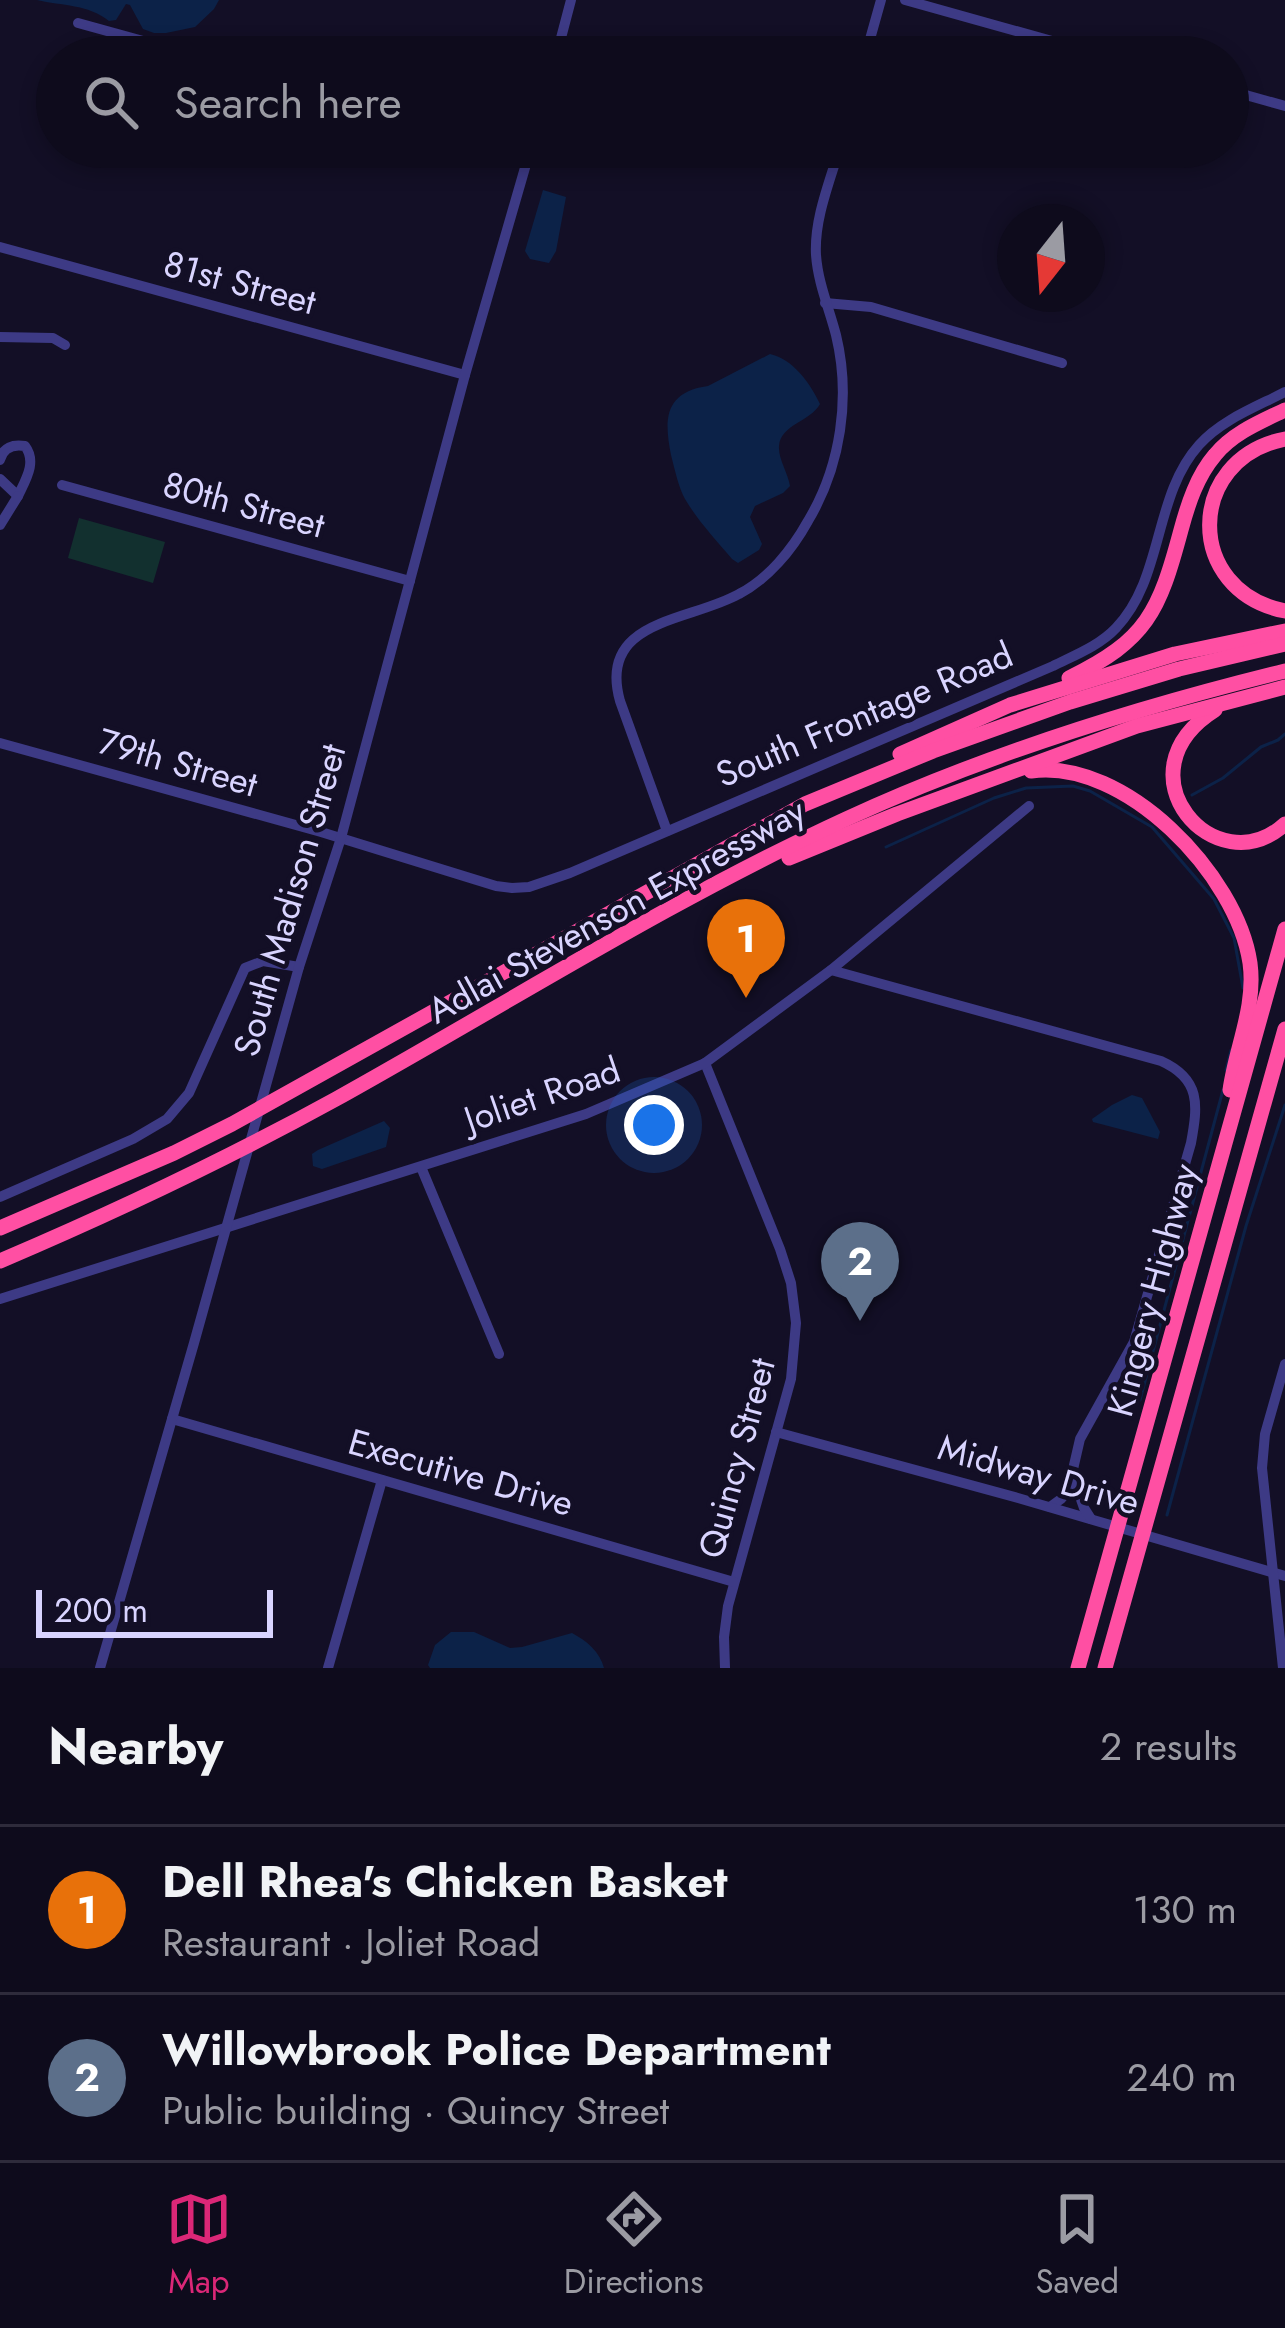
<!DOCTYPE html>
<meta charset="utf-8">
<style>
:root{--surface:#0e0b1c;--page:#171425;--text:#f1f3f6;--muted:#9b9ba3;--line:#2e2b3b;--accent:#db2777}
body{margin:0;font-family:Jost,sans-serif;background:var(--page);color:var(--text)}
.compass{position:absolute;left:997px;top:204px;width:108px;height:108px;border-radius:50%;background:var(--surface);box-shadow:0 6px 18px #0003;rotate:197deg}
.scale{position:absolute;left:36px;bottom:30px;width:237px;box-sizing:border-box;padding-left:12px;border:6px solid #d9d4ff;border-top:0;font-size:33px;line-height:42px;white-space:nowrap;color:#d9d4ff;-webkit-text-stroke:9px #130f26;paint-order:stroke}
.you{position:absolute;left:654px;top:1125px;width:42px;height:42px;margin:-30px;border:9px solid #fff;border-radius:50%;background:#1a73e8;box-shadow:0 0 0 18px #1a73e833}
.badge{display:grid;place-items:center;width:78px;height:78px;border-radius:50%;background:var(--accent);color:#fff;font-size:39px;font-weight:700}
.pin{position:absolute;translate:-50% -99px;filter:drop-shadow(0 3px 6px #0008)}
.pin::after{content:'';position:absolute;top:63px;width:42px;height:36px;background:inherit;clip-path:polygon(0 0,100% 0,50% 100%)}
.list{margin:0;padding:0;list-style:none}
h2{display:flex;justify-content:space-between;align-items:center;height:156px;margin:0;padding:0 48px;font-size:51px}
h2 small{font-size:39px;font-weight:400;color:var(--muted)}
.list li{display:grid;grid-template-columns:78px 1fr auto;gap:36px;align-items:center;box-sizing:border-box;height:168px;padding:0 48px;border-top:3px solid var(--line)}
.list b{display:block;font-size:45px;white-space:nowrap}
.list p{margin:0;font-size:39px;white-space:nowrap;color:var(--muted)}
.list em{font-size:39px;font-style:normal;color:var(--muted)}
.icon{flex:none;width:66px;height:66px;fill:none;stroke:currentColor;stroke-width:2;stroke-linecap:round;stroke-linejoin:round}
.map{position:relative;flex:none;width:1285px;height:1668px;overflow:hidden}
.search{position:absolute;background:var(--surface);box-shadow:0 6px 18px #0003;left:36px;right:36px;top:36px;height:132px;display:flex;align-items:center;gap:30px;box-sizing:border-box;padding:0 42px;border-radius:66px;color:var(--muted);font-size:45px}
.sheet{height:492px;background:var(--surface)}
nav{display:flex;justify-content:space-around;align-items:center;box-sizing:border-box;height:168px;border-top:3px solid var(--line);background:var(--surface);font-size:33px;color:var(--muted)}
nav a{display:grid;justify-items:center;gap:6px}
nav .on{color:var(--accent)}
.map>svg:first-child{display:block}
.green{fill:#12302f}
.water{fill:#0c2248}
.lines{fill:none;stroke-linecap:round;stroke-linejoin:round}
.stream{stroke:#0c2248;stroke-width:3}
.minor{stroke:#3d3a85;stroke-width:10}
.highway{stroke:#ff4fa3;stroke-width:15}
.labels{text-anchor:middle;stroke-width:9;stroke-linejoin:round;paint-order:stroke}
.street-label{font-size:36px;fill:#d9d4ff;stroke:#130f26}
</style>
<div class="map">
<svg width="1285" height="1668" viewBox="0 0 1285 1668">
<rect width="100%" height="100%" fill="#130f26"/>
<polygon class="green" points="79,518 165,542 153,583 68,558"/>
<g class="water">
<path d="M37,0H219L214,9L195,27L166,33H154L143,29L130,5L126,4L116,20L109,21C88,4 62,6 37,0Z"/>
<polygon points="543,190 566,197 556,251 549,263 530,259 525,251"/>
<path d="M770,354C793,359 810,383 820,404C810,422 781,424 779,446C778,459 788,473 790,486L783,493L755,506L750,517L762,544L759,550L738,563L732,559C716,540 698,521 685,499C678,486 675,470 671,455C664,420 664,392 708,386Z"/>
<polygon points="1132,1095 1142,1098 1160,1132 1158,1139 1093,1122 1092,1119 1112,1105"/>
<polygon points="384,1121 390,1128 386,1147 322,1169 313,1166 312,1154 318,1150"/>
<path d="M451,1632H474L510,1648L522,1647L572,1633C587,1641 600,1652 604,1668H430L428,1665L435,1645Z"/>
</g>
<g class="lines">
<g class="stream">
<polyline points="1192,795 1223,778 1261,747 1278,740 1285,734"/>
<polyline points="886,847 994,798 1026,788 1073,786 1090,791 1152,827 1214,899 1234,938 1243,988"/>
<polyline points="1226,1070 1231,1050"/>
<polyline points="1140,1400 1223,1090"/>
<polyline points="1167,1515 1246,1226 1285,1105"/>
</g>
<g class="minor">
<polyline points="905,0 1109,57"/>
<polyline points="78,23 201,57"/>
<polyline points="556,57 571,0"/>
<polyline points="865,57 881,0"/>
<polyline points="1228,90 1285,106"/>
<polyline points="0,247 465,375"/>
<polyline points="825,303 871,307 1062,363"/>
<polyline points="0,337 53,338 65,345"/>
<path d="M0,460C3,447 13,444 25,446C37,462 26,479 18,496L0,479"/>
<polyline points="62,485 410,581"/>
<polyline points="0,525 18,496"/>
<path d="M0,743L321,832L496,886L512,888L529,887L570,873L1053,666C1075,655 1099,646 1116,628C1164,578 1153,496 1199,445C1221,420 1256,407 1285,392"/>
<path d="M667,831L620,701C597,619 689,622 739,594C768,579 792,550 808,521C841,466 851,397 836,335C829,308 818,283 816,255C814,219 830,181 840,147"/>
<path d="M831,970L1161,1061C1201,1079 1198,1105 1191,1143L1134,1342L1080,1439L1068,1491L1061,1499L1050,1507"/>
<polyline points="705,1063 780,1249 791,1283 796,1323 791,1379 728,1606 724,1637 725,1668"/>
<polyline points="421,1167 499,1354"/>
<polyline points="0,1197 133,1139 167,1119 189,1093 245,968 263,961 299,967"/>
<polyline points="0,1299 586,1114 705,1063 831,970 1029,806"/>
<polyline points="172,1419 734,1582"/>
<polyline points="776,1432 1018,1498 1285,1576"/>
<polyline points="1073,1476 1084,1508 1091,1519"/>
<polyline points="100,1668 194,1343 299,967 341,838 465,375 531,147"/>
<polyline points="328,1668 382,1480"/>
<polyline points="1283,1668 1262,1468 1265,1434 1285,1364"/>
</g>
<g class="highway">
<path d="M1285,439C1185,459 1184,591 1285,611"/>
<path d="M1069,678C1147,640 1159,612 1181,530C1188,504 1197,476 1215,455C1233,433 1260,422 1285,410"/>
<path d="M1215,710C1115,773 1216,887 1285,824"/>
<polyline points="900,754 1010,705 1175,654 1285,631"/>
<path d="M1031,771C1125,758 1237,875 1250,963C1256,1007 1236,1047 1230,1090"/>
<polyline points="789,858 897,814 1137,726 1285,687"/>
<polyline points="0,1228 174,1153 232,1124 805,804 933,751 1070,702 1179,669 1285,644"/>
<path d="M0,1261C115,1212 227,1159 336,1099C505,1005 670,900 846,819C987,754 1134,708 1285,671"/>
<polyline points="1078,1668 1285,929"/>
<polyline points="1105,1668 1285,1029"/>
</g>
</g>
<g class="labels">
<g class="street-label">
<text transform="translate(240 282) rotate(15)" y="13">81st Street</text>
<text transform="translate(244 504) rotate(15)" y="13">80th Street</text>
<text transform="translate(864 714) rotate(-23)" y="13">South Frontage Road</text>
<text transform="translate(178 762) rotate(16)" y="13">79th Street</text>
<text transform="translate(289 900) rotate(-74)" y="13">South Madison Street</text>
<text transform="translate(616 910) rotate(-29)" y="13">Adlai Stevenson Expressway</text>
<text transform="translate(542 1094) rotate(-19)" y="13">Joliet Road</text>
<text transform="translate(1152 1290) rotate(-75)" y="13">Kingery Highway</text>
<text transform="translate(736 1458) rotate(-75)" y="13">Quincy Street</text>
<text transform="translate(461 1472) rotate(16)" y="13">Executive Drive</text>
<text transform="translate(1039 1474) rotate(16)" y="13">Midway Drive</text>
</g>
</g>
</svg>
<svg class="compass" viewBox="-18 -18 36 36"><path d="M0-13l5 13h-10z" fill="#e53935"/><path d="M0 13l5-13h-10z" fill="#9b9ba3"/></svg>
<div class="scale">200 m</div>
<div class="you"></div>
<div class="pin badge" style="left:746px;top:998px;background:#e8710a">1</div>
<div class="pin badge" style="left:860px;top:1321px;background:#5c6f8a">2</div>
<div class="search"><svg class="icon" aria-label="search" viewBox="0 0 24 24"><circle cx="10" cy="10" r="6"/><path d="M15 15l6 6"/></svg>Search here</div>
</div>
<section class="sheet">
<h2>Nearby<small>2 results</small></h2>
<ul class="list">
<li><span class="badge" style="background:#e8710a">1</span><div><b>Dell Rhea's Chicken Basket</b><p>Restaurant · Joliet Road</p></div><em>130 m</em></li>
<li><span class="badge" style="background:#5c6f8a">2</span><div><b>Willowbrook Police Department</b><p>Public building · Quincy Street</p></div><em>240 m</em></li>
</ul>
</section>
<nav>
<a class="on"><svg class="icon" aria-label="map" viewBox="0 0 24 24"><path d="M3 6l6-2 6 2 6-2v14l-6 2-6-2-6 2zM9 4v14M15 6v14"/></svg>Map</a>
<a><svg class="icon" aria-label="directions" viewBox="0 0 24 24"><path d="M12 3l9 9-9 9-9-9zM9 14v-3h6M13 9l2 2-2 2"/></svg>Directions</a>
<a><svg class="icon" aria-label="saved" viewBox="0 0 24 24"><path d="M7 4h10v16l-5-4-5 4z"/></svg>Saved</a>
</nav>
